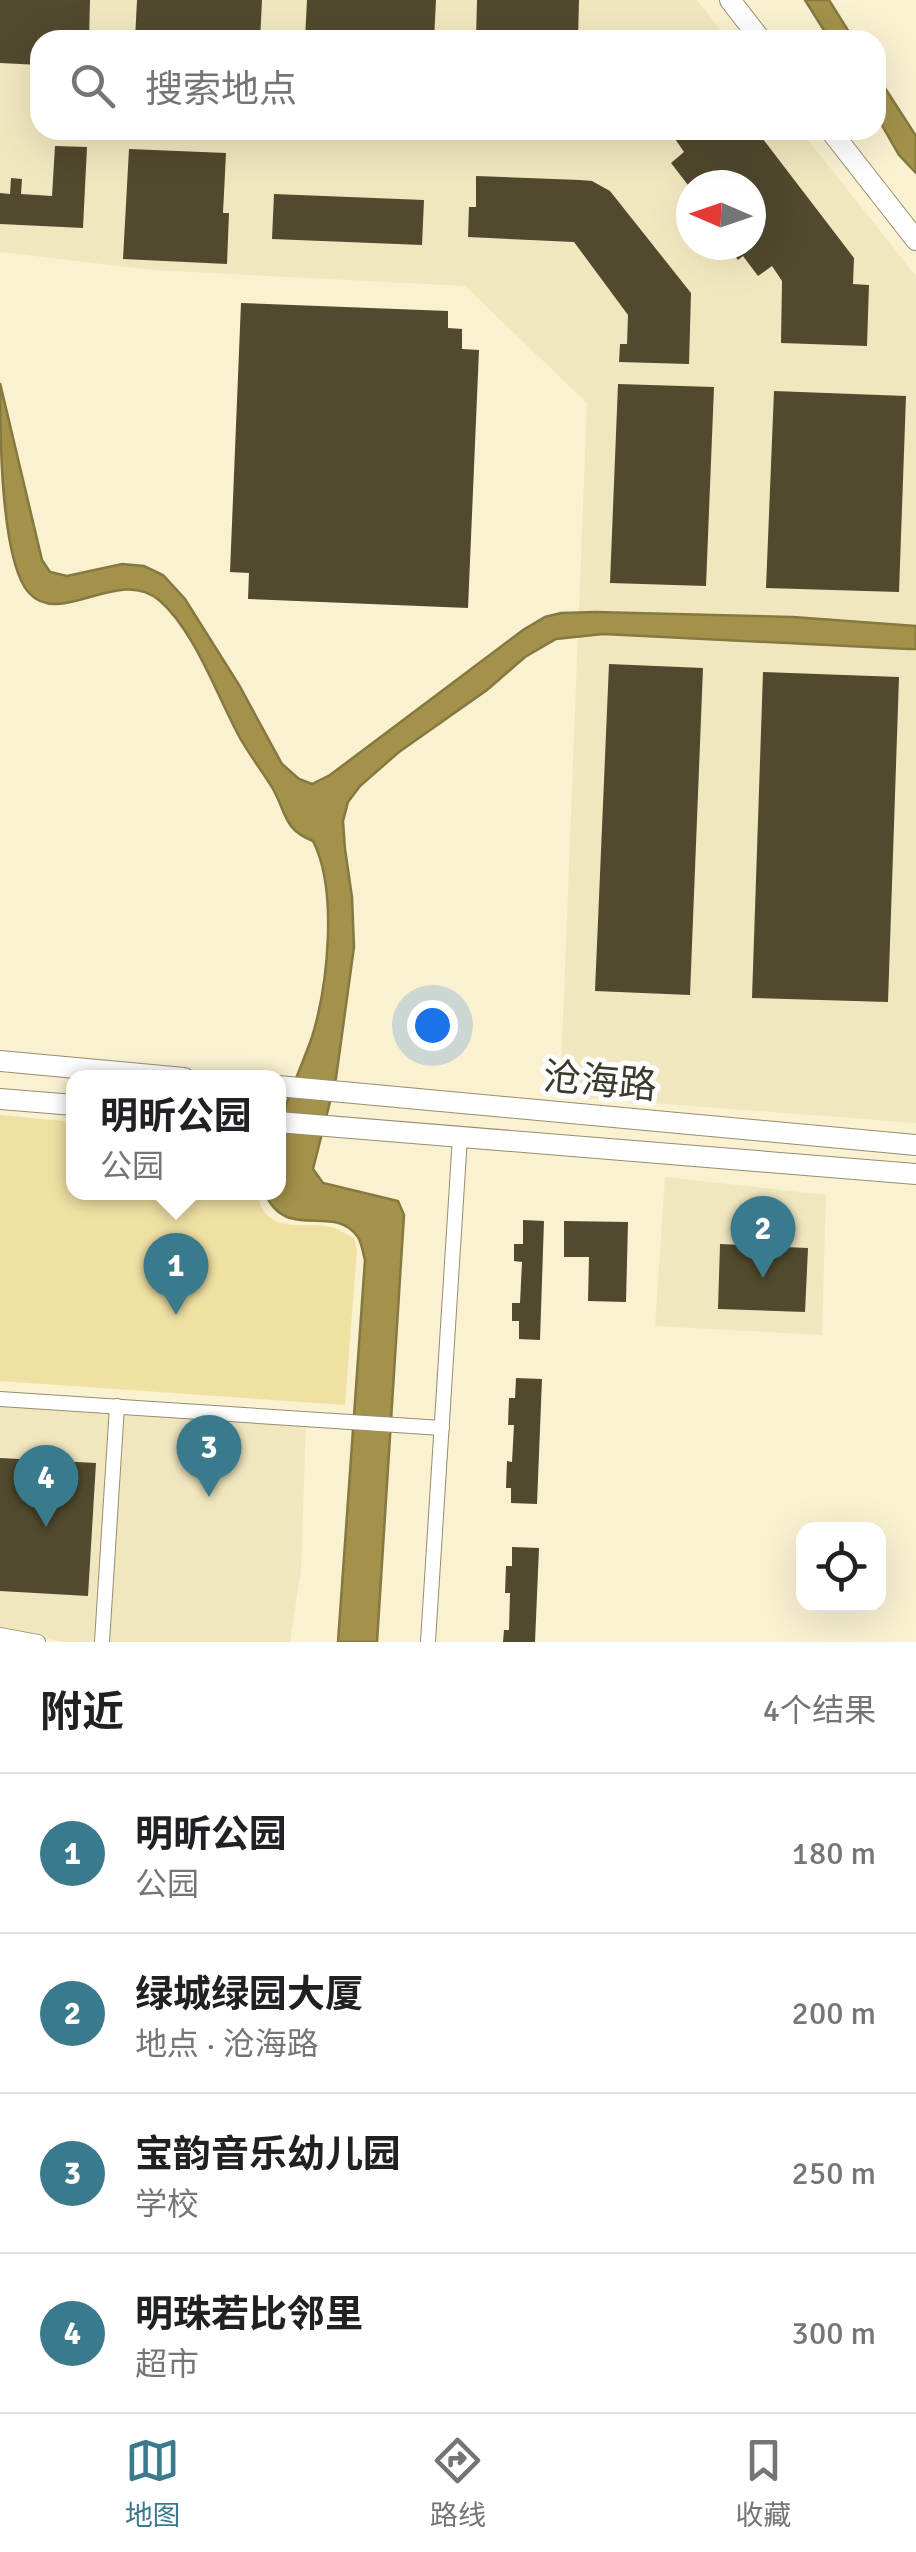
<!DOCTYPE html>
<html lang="zh">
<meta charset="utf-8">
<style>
:root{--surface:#fff;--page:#f6f6f6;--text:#202124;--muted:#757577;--line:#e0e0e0;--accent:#3a7a8d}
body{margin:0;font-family:Signika,"Noto Sans SC",sans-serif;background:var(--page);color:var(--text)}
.controls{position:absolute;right:30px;bottom:30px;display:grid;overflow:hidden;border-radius:20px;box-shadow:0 10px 40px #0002}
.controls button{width:90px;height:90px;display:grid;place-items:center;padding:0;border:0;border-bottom:2px solid var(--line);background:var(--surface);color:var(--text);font:50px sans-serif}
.compass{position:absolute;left:676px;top:170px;width:90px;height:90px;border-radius:50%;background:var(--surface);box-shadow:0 10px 40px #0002;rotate:272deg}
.you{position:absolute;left:432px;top:1025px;width:35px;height:35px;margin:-25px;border:8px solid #fff;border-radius:50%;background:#1a73e8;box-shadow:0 0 0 15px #1a73e833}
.badge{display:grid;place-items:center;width:65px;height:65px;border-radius:50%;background:var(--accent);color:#fff;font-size:32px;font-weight:700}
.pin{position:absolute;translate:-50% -82px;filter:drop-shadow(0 2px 5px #0008)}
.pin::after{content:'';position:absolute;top:52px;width:35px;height:30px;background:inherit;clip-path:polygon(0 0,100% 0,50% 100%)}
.popup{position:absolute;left:66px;top:1070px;width:220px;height:130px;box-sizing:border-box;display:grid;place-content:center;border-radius:20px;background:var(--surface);filter:drop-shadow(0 2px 8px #0005);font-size:32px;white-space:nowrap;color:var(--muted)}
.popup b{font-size:38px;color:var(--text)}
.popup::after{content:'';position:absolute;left:50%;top:100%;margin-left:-20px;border:20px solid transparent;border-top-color:var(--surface)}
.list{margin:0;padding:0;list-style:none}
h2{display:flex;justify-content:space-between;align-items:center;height:130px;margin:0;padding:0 40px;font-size:42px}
h2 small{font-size:32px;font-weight:400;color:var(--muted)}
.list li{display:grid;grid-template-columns:65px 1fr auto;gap:30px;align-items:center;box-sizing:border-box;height:160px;padding:0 40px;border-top:2px solid var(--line)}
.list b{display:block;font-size:38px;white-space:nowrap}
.list p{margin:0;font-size:32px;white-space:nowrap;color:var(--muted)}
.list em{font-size:32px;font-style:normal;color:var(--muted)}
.icon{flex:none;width:55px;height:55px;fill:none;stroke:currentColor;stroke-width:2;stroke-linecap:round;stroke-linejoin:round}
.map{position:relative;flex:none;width:916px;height:1642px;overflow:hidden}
.search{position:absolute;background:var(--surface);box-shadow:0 10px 40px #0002;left:30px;right:30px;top:30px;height:110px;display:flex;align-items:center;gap:25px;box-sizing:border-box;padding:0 35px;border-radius:30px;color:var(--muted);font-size:38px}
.sheet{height:770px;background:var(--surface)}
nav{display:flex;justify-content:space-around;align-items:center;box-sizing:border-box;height:140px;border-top:2px solid var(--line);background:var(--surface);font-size:28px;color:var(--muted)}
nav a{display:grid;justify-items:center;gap:5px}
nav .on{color:var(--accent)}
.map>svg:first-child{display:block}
.built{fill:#f1e7bf;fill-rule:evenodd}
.green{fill:#f0e1a3}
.water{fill:#a4924a;stroke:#857841;stroke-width:2.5}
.building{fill:#514a2e}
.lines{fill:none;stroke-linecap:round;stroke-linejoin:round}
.minor-casing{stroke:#958d6f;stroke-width:16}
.secondary-casing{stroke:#958d6f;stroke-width:22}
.minor{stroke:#fff;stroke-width:14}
.secondary{stroke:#fff;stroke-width:20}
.labels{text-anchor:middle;stroke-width:10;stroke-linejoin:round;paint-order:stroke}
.street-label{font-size:38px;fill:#3d3a2d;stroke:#fff}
</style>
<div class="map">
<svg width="916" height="1642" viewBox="0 0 916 1642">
<rect width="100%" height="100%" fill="#f9f1d0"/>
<g class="built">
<path d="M0,0H697L728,40H40V130H800L916,276V1123L560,1096L587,403L465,286L153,270L0,252ZM691,185H751V245H691Z"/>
<polygon points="665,1177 826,1195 822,1335 655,1326"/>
<polygon points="0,1402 111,1410 98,1642 63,1642 0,1629"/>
<polygon points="121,1409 306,1423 301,1570 290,1642 105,1642"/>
</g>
<path class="green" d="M0,1115L73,1122L74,1192L257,1193C266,1238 305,1220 331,1227C339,1229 347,1235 354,1238L357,1250L345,1405L0,1381Z"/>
<g class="water">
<polygon points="805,0 829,0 854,40 830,40"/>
<polygon points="876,74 916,136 916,173 899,155 876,115"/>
<path d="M0,383L42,560L50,572L67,576L122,564L144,566L163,575L185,599L239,685L282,764L299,779L312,784L330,775L523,630L545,617L561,613L596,612L793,617L916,626V649H908L603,634L556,639L525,657L487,690L399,752L360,786L348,802L343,821L345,849L352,897L354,947L336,1078L313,1169L323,1183L398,1201L404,1215L377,1642H338L365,1260C363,1254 362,1243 358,1237C334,1202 286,1243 265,1193L278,1192C279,1171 274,1144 280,1124C288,1094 302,1066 312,1037C328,985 338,890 313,841C283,829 287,814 273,789C263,772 250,756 240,738C217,696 195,631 159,600C118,566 61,628 29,593C0,561 0,428 0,383Z"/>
</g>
<g class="building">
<polygon points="0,0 90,0 89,40 40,40 40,65 0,63"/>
<polygon points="137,0 262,0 260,40 135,40"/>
<polygon points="307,0 436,0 434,40 305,40"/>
<polygon points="477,0 579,0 578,40 476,40"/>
<polygon points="669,130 756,130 854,258 853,284 869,285 867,346 781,343 782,281 772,266 758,276 743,256 738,260 727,245 751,245 751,185 688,185 671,163 684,152"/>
<polygon points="55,146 87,147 83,228 0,224 0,193 10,194 11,178 22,179 21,194 52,196"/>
<polygon points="129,149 226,153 223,213 229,213 227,264 123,259"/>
<polygon points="476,176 580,180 592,181 610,191 691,293 689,364 619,362 620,344 627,344 628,315 574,242 468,237 469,207 476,207"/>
<polygon points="274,194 424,200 422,245 272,239"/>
<polygon points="241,303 448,311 448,328 462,329 462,349 479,350 468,608 248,599 249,573 230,572"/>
<polygon points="618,384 714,387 706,586 610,583"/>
<polygon points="774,391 906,396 899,592 766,588"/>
<polygon points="609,664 703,668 690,995 595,991"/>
<polygon points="763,672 899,677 888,1002 752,998"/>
<polygon points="523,1220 544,1221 540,1340 519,1339 519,1321 512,1321 512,1303 520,1303 522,1262 514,1261 514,1244 523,1244"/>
<polygon points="564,1221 628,1222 626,1302 588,1301 589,1257 564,1257"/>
<polygon points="720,1244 808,1248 805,1312 718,1309"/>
<polygon points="516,1378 542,1379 537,1504 511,1503 511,1488 506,1488 507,1461 512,1462 514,1425 508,1425 509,1398 515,1398"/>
<polygon points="0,1458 96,1463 88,1596 0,1591"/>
<polygon points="512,1547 539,1548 535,1642 503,1642 504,1630 509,1630 510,1593 505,1593 506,1566 512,1566"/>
</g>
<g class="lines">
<defs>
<g id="minor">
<polyline points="0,1399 442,1428"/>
<polyline points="0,1635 38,1642"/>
<polyline points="102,1642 117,1406"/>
<polyline points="428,1642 460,1137"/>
</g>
<g id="secondary">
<polyline points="730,0 761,40"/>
<polyline points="830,130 916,240"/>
<polyline points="0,1061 184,1078"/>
<polyline points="278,1086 916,1145"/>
<polyline points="0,1099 74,1105"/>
<polyline points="278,1122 916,1174"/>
</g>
</defs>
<use href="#minor" class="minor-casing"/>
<use href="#secondary" class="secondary-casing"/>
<use href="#minor" class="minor"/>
<use href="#secondary" class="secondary"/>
</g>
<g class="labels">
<g class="street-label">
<text transform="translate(600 1081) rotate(5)" y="13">沧海路</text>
</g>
</g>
</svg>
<div class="controls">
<button><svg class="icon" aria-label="locate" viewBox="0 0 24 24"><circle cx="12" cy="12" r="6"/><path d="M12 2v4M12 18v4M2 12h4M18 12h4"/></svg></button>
</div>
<svg class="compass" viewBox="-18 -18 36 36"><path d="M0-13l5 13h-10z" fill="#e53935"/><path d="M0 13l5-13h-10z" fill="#757577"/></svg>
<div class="you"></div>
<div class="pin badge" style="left:176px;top:1315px">1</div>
<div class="popup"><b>明昕公园</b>公园</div>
<div class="pin badge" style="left:763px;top:1278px">2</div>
<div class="pin badge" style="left:209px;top:1497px">3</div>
<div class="pin badge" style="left:46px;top:1527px">4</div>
<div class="search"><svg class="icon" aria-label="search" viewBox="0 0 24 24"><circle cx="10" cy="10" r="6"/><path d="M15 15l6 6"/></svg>搜索地点</div>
</div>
<section class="sheet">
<h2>附近<small>4个结果</small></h2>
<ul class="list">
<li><span class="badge">1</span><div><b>明昕公园</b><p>公园</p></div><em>180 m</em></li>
<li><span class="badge">2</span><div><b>绿城绿园大厦</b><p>地点 · 沧海路</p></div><em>200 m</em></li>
<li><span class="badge">3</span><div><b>宝韵音乐幼儿园</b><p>学校</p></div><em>250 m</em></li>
<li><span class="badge">4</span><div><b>明珠若比邻里</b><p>超市</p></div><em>300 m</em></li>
</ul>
</section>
<nav>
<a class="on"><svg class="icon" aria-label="map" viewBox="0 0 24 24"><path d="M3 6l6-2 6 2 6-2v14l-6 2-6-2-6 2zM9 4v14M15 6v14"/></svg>地图</a>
<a><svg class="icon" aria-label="directions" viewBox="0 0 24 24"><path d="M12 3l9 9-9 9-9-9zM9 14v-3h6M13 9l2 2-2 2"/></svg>路线</a>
<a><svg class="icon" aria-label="saved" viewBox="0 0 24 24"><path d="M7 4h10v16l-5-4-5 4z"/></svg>收藏</a>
</nav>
